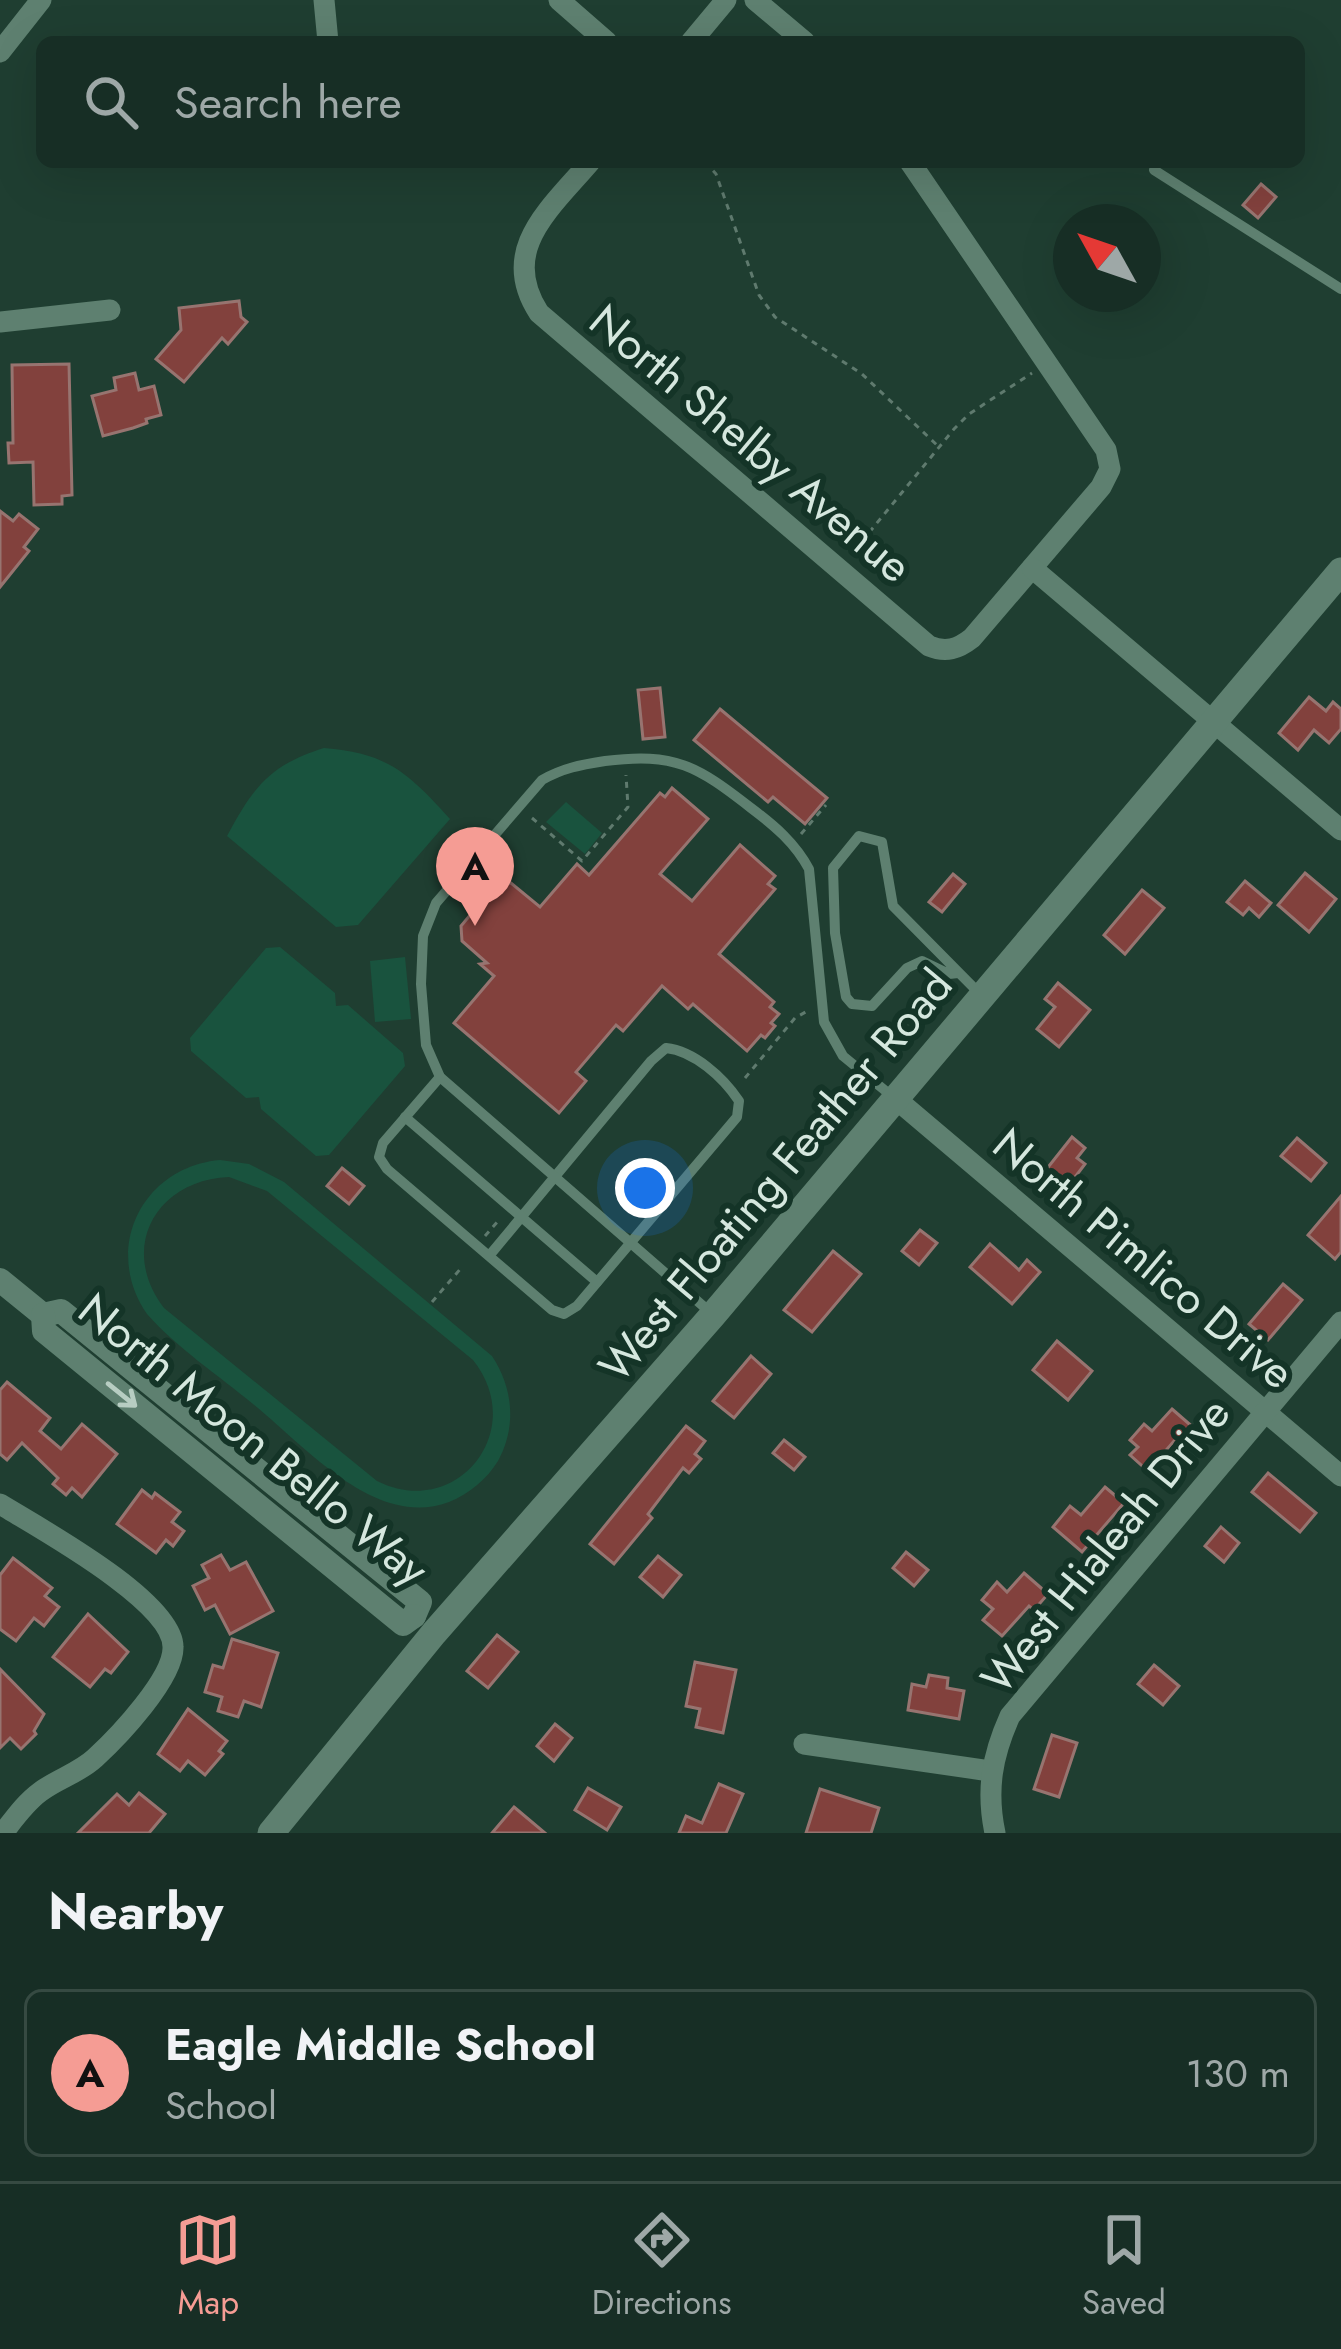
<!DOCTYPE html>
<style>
:root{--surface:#172e25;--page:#20362d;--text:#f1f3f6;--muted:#9ea8a7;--line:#364a42;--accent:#f59c94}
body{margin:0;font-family:Jost,sans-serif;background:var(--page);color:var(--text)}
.compass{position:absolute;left:1053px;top:204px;width:108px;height:108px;border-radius:50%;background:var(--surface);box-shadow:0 12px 48px #0002;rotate:310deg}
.you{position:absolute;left:645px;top:1188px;width:42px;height:42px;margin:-30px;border:9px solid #fff;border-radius:50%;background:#1a73e8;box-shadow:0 0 0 18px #1a73e833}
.badge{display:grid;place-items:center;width:78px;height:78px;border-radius:50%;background:var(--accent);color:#111;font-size:39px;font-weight:700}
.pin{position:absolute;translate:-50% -99px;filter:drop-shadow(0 3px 6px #0008)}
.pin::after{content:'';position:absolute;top:63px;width:42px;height:36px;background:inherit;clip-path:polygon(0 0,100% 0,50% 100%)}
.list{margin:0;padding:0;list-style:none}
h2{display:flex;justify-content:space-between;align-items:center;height:156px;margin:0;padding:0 48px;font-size:51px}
h2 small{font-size:39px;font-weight:400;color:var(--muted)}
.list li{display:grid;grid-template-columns:78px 1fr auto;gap:36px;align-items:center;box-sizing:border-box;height:168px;margin:0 24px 24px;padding:0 24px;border:3px solid var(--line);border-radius:18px}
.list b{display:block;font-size:45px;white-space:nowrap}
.list p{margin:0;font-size:39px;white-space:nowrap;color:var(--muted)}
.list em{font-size:39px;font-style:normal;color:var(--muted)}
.icon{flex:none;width:66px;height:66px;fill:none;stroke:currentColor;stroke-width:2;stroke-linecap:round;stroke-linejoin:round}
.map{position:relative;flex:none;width:1341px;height:1833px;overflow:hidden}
.search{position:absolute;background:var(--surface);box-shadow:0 12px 48px #0002;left:36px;right:36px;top:36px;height:132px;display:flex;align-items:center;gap:30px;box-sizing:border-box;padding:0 42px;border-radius:18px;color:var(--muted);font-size:45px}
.sheet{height:348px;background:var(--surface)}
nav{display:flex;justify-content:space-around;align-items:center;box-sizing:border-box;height:168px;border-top:3px solid var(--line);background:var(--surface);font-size:33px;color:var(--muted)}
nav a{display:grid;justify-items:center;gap:6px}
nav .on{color:var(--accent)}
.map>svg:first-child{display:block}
.green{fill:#19533e;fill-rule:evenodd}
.building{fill:#82413d;stroke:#977470;stroke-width:3}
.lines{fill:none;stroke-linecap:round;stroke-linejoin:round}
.path{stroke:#5f7a6e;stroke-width:3;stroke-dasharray:6 6;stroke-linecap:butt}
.service{stroke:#5e8070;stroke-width:10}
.minor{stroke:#5e8070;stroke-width:21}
.tertiary{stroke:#5e8070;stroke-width:24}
.secondary{stroke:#5e8070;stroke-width:27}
.oneway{stroke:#b7cdc2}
.labels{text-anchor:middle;stroke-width:12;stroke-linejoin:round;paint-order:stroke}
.street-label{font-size:45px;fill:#d5e7de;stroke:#143427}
</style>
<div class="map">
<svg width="1341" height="1833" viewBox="0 0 1341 1833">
<rect width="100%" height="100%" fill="#1f3e31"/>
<g class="green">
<path d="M324,748C388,753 408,773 450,819L358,925L336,927L227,836C254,786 270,765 324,748Z"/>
<polygon points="566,802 602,833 585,854 546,822"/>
<polygon points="280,947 335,993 336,1006 348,1005 403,1053 405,1066 329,1155 316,1156 261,1109 259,1097 246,1098 191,1051 190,1038 266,948"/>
<polygon points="405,957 411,1019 375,1022 370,961"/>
<path d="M220,1160L249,1164L284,1182L492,1356C513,1388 517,1426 498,1461C487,1479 469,1494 449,1502C376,1530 305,1446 253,1404C218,1375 177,1348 147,1314C102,1249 142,1167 220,1160ZM229,1177L267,1191L473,1360C529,1430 457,1521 377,1481L164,1308C118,1248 156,1180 229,1177Z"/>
</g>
<g class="building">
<polygon points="1261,184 1276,197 1258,218 1243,205"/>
<polygon points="239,301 241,317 247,322 228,344 222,338 184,382 156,359 181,330 179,308"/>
<polygon points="69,364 72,495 62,496 62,504 34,505 33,462 9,463 8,443 13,443 12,365"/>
<polygon points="135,373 139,390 154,386 161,415 146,419 147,423 133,428 103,436 92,396 116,390 114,378"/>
<polygon points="0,511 13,521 19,514 38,529 24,547 29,551 0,587"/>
<polygon points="660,688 665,737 643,739 638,690"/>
<polygon points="1309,697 1326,711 1333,702 1341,709 1341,729 1329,743 1314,730 1298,750 1279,733"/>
<polygon points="720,709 827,798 805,824 773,797 768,802 694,740"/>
<polygon points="672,788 708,819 660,874 692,901 740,845 775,876 768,884 775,889 719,954 774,1002 770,1007 779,1014 771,1023 775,1026 765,1038 761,1035 747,1051 693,1004 688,1009 662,986 623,1031 616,1025 576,1072 586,1081 559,1113 454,1023 494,976 480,964 487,963 462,941 461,926 496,884 511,883 540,907 577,864 589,875 660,793 665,797"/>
<polygon points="1305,873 1336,899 1309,932 1278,905"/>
<polygon points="953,874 965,884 942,912 929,902"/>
<polygon points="1245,881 1271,903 1259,917 1249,908 1243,915 1227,902"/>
<polygon points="1142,890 1164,908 1125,954 1104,935"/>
<polygon points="1058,983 1090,1010 1059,1047 1037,1029 1055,1007 1045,999"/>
<polygon points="1072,1137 1085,1148 1077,1158 1085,1164 1066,1189 1045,1171"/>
<polygon points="1297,1138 1326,1163 1311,1181 1281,1156"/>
<polygon points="342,1168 364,1186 349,1204 327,1186"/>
<polygon points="1341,1196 1341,1252 1335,1259 1308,1235"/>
<polygon points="920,1230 937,1243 919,1265 902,1251"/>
<polygon points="990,1244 1019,1270 1027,1260 1040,1272 1012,1304 970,1267"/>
<polygon points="833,1251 861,1274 812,1332 784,1310"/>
<polygon points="1283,1284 1302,1300 1268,1340 1249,1324"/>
<polygon points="1057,1341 1092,1371 1068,1400 1033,1370"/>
<polygon points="751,1356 771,1374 734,1418 713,1401"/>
<polygon points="7,1382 50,1418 40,1431 61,1449 82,1424 117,1454 82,1497 72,1488 66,1495 53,1484 58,1478 22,1443 7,1460 0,1454 0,1390"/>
<polygon points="1172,1409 1195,1429 1180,1446 1174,1441 1148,1471 1130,1455 1138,1447 1130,1440 1144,1424 1152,1431"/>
<polygon points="686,1426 705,1441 695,1454 701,1459 689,1473 683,1468 648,1514 652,1518 614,1564 590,1544"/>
<polygon points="784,1440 805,1457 794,1470 773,1453"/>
<polygon points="1268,1473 1316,1513 1300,1532 1252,1492"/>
<polygon points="1105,1487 1124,1503 1082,1552 1053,1527 1070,1506 1081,1515"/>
<polygon points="142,1490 152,1498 155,1493 180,1512 172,1522 184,1531 173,1546 166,1540 156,1553 117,1524"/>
<polygon points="1221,1527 1239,1543 1224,1562 1205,1546"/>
<polygon points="906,1552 928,1570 914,1586 893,1568"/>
<polygon points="221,1555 230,1570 246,1562 273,1611 230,1634 215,1605 205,1610 193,1586 209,1578 202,1565"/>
<polygon points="658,1556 681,1575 663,1597 640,1577"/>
<polygon points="13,1558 52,1588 45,1596 59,1607 44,1626 34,1618 16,1641 0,1629 0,1575"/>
<polygon points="1024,1573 1048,1594 1034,1610 1029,1606 1002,1636 983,1620 993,1609 982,1600 997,1582 1007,1592"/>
<polygon points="88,1614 128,1652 111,1673 105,1669 90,1687 53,1657"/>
<polygon points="497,1635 518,1652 488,1688 467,1671"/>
<polygon points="232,1639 278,1653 261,1707 244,1701 238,1717 218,1711 222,1697 205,1692 213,1665 223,1668"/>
<polygon points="695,1662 736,1670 723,1733 696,1727 700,1709 686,1706"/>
<polygon points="1154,1665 1179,1686 1163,1705 1138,1684"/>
<polygon points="0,1669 44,1714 34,1731 36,1734 21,1749 10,1738 0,1748"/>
<polygon points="929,1675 948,1678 947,1688 964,1691 959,1719 908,1710 912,1684 926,1687"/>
<polygon points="188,1709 227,1741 219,1751 223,1754 205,1775 188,1761 180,1771 158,1754"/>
<polygon points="555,1724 572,1738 554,1761 537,1746"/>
<polygon points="1052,1735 1077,1743 1059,1797 1034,1789"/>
<polygon points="719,1784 743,1794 726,1833 679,1833 686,1816 702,1823"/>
<polygon points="588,1788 621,1807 607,1830 575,1810"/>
<polygon points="820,1789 879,1808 871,1833 806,1833"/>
<polygon points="139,1793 165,1814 149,1833 78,1833 117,1794 129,1805"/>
<polygon points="514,1807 545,1833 492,1833"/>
</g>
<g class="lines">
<g class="path">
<polyline points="705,162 716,174 759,295 775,317 862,374 939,447"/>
<polyline points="854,551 954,429 969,414 1032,373"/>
<polyline points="532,818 582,861 628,807 626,775"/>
<polyline points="801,834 826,805"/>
<polyline points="745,1078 795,1018 809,1010"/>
<polyline points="485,1236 498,1221"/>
<polyline points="432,1302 462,1267"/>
</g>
<g class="service">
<polyline points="1154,170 1341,289"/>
<polyline points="958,973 949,974 922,961 907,968 872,1006 852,1004 846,997 835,933 833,868 859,836 882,842 893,906 980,994"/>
<path d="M440,1077L383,1143L379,1157L387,1169L552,1310L564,1314L577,1306L737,1117L739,1101C723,1077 694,1051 666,1048L651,1061L489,1256"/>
<polyline points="405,1117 597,1282"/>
<path d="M710,1312L440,1077L426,1045L421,984L423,936L436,903L542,780C563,768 580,765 605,761C675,752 697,766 751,808C775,826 795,843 809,869L824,1022L843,1056L893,1097"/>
</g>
<g class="minor">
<polyline points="324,0 328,42"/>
<polyline points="559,0 607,42"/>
<polyline points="755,0 805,42"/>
<polyline points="691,42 726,0"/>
<polyline points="0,52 41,0"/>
<path d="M590,162C550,209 498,250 539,313L929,646C946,653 958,649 972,638L1101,487L1110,469L1106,450L910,162"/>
<polyline points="0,322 110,310"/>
<polyline points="1032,568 1341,830"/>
<polyline points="896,1099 1341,1476"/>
<path d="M0,1504C39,1528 173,1601 173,1647C174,1678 118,1737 95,1758C79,1773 57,1779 40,1792C25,1803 14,1819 3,1833"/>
<polyline points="804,1744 990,1771"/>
<path d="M995,1833C986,1790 992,1756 1010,1716L1341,1322"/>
</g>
<g class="tertiary">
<polyline points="0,1280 43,1315"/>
<polyline points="43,1315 61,1311 420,1602 414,1616"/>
<polyline points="43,1315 44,1331 403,1624 414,1616"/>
</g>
<polyline class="secondary" points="271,1833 434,1633 713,1315 1341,571"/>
</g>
<defs><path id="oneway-shaft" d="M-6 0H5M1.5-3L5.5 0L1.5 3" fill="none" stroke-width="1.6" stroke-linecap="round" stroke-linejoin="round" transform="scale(3)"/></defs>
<use class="oneway" href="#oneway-shaft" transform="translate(122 1395) rotate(39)"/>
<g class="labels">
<g class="street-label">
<text transform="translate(751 443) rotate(40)" y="16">North Shelby Avenue</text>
<text transform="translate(775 1175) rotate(-50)" y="16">West Floating Feather Road</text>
<text transform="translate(1144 1258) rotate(40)" y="16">North Pimlico Drive</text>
<text transform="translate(254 1439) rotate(39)" y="16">North Moon Bello Way</text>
<text transform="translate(1105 1545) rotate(-51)" y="16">West Hialeah Drive</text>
</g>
</g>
</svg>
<svg class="compass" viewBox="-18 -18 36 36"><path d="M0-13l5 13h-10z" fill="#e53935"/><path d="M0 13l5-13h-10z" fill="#9ea8a7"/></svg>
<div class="you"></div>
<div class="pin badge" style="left:475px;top:926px">A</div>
<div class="search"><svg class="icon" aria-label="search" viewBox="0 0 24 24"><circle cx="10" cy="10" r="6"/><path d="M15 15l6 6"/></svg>Search here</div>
</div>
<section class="sheet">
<h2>Nearby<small></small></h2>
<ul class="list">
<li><span class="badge">A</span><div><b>Eagle Middle School</b><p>School</p></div><em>130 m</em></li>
</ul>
</section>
<nav>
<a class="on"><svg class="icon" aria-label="map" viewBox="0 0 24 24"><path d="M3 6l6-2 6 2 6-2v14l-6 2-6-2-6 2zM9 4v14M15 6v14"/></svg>Map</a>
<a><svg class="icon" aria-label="directions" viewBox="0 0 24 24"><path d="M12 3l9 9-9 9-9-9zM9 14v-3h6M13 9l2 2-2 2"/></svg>Directions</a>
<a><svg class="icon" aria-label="saved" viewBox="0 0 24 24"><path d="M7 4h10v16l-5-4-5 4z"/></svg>Saved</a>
</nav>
